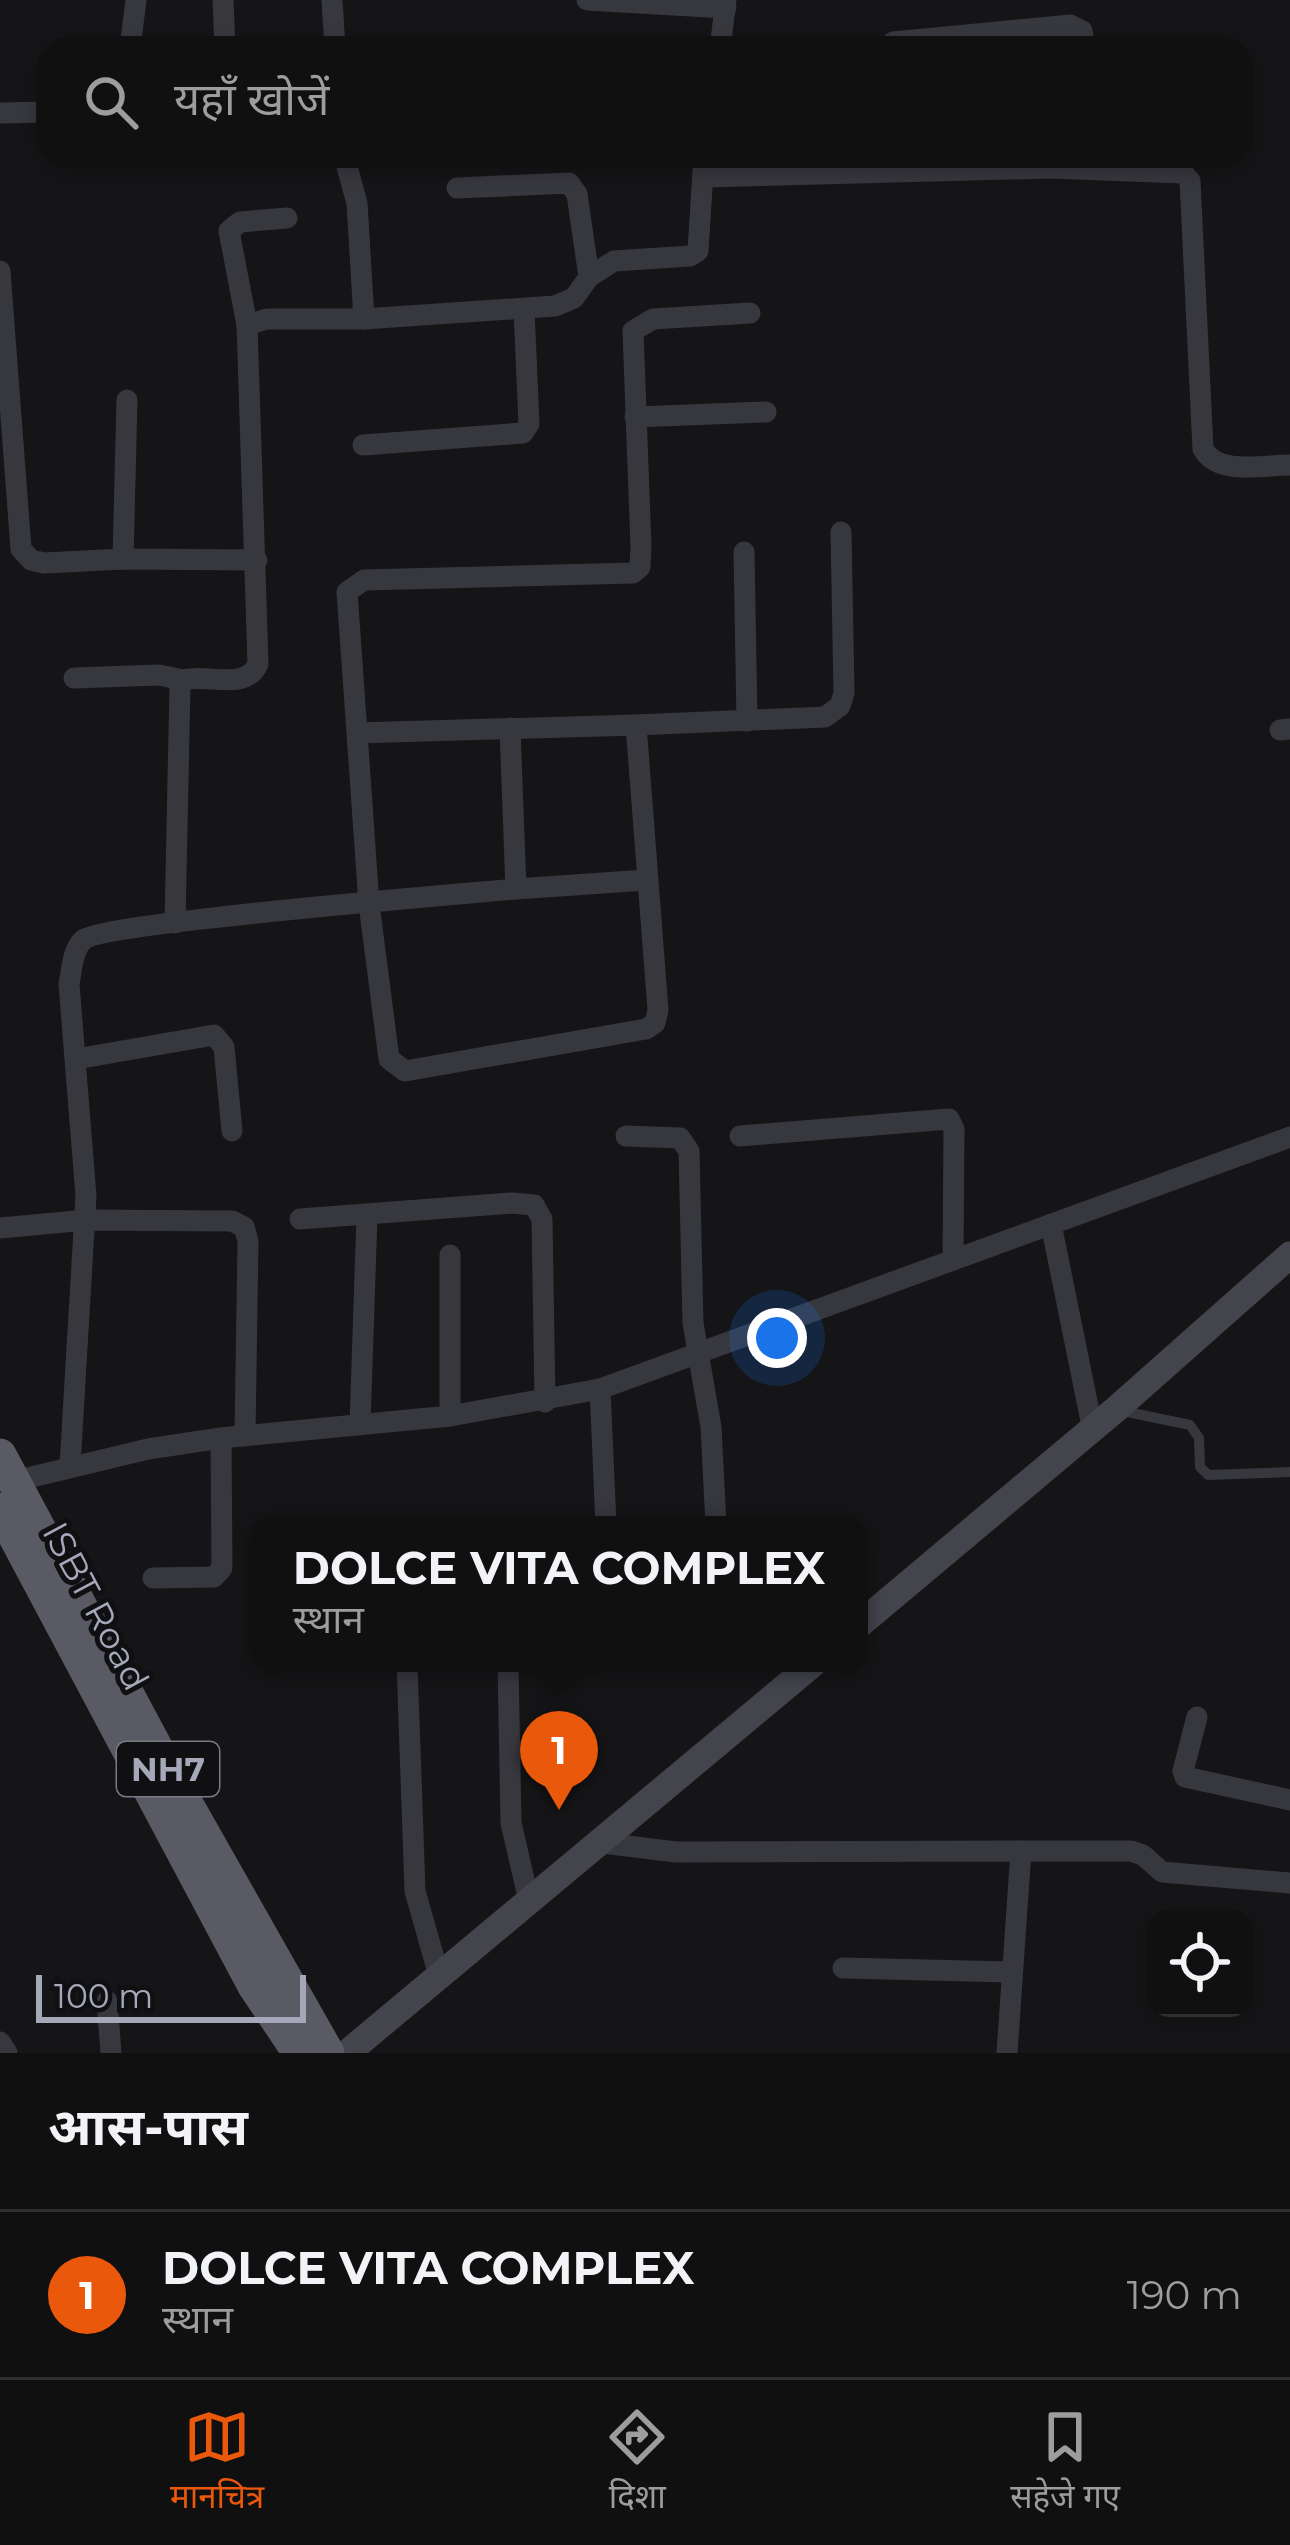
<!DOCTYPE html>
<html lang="hi">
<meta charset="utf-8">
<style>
:root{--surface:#101011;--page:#19191a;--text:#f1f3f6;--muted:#9c9d9f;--line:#303031;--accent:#ea580c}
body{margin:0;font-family:Montserrat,"Noto Sans Devanagari",sans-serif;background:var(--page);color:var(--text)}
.controls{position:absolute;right:36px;bottom:36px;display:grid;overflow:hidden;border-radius:24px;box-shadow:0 6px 18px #0003}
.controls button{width:108px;height:108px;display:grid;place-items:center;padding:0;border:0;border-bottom:3px solid var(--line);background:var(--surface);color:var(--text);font:60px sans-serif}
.scale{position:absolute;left:36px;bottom:30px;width:270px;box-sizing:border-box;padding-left:12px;border:6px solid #a5a8b8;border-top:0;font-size:33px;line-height:42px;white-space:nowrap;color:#a5a8b8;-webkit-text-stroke:9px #101012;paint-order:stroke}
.you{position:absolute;left:777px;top:1338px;width:42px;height:42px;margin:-30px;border:9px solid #fff;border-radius:50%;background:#1a73e8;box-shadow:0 0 0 18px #1a73e833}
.badge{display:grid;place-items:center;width:78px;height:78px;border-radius:50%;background:var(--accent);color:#fff;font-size:39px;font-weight:700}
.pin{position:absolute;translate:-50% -99px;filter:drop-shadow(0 3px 6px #0008)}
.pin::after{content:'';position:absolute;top:63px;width:42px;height:36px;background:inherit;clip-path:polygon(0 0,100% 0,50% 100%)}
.popup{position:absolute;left:250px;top:1516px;width:618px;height:156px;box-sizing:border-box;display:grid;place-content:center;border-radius:24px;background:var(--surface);filter:drop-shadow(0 3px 9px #0005);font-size:39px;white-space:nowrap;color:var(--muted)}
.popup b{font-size:45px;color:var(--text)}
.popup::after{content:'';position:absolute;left:50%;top:100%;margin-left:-24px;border:24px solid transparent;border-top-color:var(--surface)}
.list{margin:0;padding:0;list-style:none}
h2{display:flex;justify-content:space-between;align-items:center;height:156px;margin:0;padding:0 48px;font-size:51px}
h2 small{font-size:39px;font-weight:400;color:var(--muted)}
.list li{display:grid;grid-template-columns:78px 1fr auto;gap:36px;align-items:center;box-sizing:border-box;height:168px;padding:0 48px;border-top:3px solid var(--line)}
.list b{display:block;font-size:45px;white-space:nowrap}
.list p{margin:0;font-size:39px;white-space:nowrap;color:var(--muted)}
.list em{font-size:39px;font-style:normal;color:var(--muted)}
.icon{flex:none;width:66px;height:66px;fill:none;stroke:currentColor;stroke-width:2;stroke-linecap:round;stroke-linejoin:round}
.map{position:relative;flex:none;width:1290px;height:2053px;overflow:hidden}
.search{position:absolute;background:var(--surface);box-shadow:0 6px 18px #0003;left:36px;right:36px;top:36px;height:132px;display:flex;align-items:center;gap:30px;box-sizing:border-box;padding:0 42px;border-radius:36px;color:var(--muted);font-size:45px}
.sheet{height:324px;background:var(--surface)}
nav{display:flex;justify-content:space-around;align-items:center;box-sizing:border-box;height:168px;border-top:3px solid var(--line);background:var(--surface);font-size:33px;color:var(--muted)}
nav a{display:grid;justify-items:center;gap:6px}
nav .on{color:var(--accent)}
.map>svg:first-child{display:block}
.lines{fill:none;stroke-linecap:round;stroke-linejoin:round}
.service{stroke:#37373e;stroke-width:10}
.minor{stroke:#37373e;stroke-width:21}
.secondary{stroke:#43444c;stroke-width:27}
.trunk{stroke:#595a64;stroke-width:33}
.labels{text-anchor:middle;stroke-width:10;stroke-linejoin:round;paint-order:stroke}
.shield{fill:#101012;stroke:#787a86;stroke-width:3}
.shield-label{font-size:33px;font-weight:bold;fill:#a5a8b8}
.street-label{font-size:36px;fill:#a5a8b8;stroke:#101012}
</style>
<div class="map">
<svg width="1290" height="2053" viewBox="0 0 1290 2053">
<rect width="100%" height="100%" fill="#151517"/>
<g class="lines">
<polyline class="service" points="1118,1410 1190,1425 1199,1438 1200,1467 1208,1475 1290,1472"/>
<g class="minor">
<polyline points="223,0 225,48"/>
<polyline points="332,0 335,48"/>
<polyline points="587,0 726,8"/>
<polyline points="893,42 1070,25 1082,31 1085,48"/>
<polyline points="130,48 136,0"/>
<polyline points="720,48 726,0"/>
<polyline points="0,113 48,112"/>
<polyline points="344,156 357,203 364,319"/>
<path d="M703,177L1050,168L1183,173L1190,181L1203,449C1218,476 1263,465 1290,465"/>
<polyline points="457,188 569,183 577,194 589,277"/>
<polyline points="0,271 21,549 31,560 44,563 123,559 257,560"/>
<polyline points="247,325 229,231 240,222 287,218"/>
<polyline points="635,417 766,412"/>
<polyline points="363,445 523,433 529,424 524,309"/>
<polyline points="744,552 747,721"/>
<polyline points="123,559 127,400"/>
<polyline points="74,678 159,675 183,680"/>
<polyline points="636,725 825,717 840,706 844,693 841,532"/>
<polyline points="510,728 516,889 646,880"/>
<polyline points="1280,730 1290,729"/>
<polyline points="357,733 369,904 389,1059 405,1071 646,1029 655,1023 658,1010 636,725 357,733 347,592 364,580 633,573 640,567 641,547 633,331 653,319 750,313"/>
<path d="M175,923L180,685L183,680C209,673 245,692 258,664L247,325L267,319H364L555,306L574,298L589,277L614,261L690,256L698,251L704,156"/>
<polyline points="76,1059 214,1035 224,1047 232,1131"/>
<polyline points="626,1136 680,1138 689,1151 693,1323 711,1427 716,1525"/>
<polyline points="740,1136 949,1119 954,1129 953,1260"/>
<polyline points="300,1219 512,1203 534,1205 542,1219 545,1402"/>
<polyline points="1051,1224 1092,1426"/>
<polyline points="0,1228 86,1220 232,1221 244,1227 248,1241 245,1436"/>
<polyline points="600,1389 606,1525"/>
<polyline points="450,1416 450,1255"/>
<polyline points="360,1424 367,1216"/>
<path d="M70,1466L86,1196L69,984C72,970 72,951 83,940C102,923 463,894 516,889"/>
<polyline points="15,1481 148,1449 221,1438 450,1416 600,1389 1290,1137"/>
<polyline points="153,1578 214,1577 222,1568 221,1438"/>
<polyline points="407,1663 415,1891 439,1976"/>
<polyline points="508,1663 511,1823 529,1901"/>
<polyline points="1197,1717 1183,1771 1185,1777 1290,1800"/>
<polyline points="603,1843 676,1852 1021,1851 1007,2053"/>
<polyline points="1021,1851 1131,1851 1143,1855 1162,1872 1290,1883"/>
<polyline points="843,1968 1010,1972"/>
<polyline points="107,2001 111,2053"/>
<polyline points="0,2042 7,2053"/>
</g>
<g class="secondary">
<polyline points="859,1625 1115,1410 1290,1255"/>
<polyline points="347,2053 814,1663"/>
</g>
<g class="trunk">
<polyline points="0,1455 180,1792 328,2053"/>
<polyline points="0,1509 254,1986 299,2053"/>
</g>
</g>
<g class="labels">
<rect class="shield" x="117" y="1742" width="102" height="54" rx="9"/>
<g class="shield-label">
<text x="168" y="1781">NH7</text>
</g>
<g class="street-label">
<text transform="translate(96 1606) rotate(62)" y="13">ISBT Road</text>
</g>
</g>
</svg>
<div class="controls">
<button><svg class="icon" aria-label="locate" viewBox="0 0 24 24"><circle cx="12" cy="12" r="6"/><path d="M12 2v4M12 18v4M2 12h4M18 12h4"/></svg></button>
</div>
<div class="scale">100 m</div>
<div class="you"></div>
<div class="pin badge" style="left:559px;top:1810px">1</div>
<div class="popup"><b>DOLCE VITA COMPLEX</b>स्थान</div>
<div class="search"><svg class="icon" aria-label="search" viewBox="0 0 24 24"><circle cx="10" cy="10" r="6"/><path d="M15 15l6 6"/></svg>यहाँ खोजें</div>
</div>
<section class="sheet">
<h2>आस-पास<small></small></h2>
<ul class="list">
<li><span class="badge">1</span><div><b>DOLCE VITA COMPLEX</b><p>स्थान</p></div><em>190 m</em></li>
</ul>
</section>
<nav>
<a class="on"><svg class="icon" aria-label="map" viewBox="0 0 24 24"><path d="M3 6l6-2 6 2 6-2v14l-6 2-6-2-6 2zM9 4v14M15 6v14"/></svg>मानचित्र</a>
<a><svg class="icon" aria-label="directions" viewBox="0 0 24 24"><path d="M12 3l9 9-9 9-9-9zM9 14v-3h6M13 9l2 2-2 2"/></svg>दिशा</a>
<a><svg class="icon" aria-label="saved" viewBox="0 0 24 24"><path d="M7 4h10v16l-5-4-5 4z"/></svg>सहेजे गए</a>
</nav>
